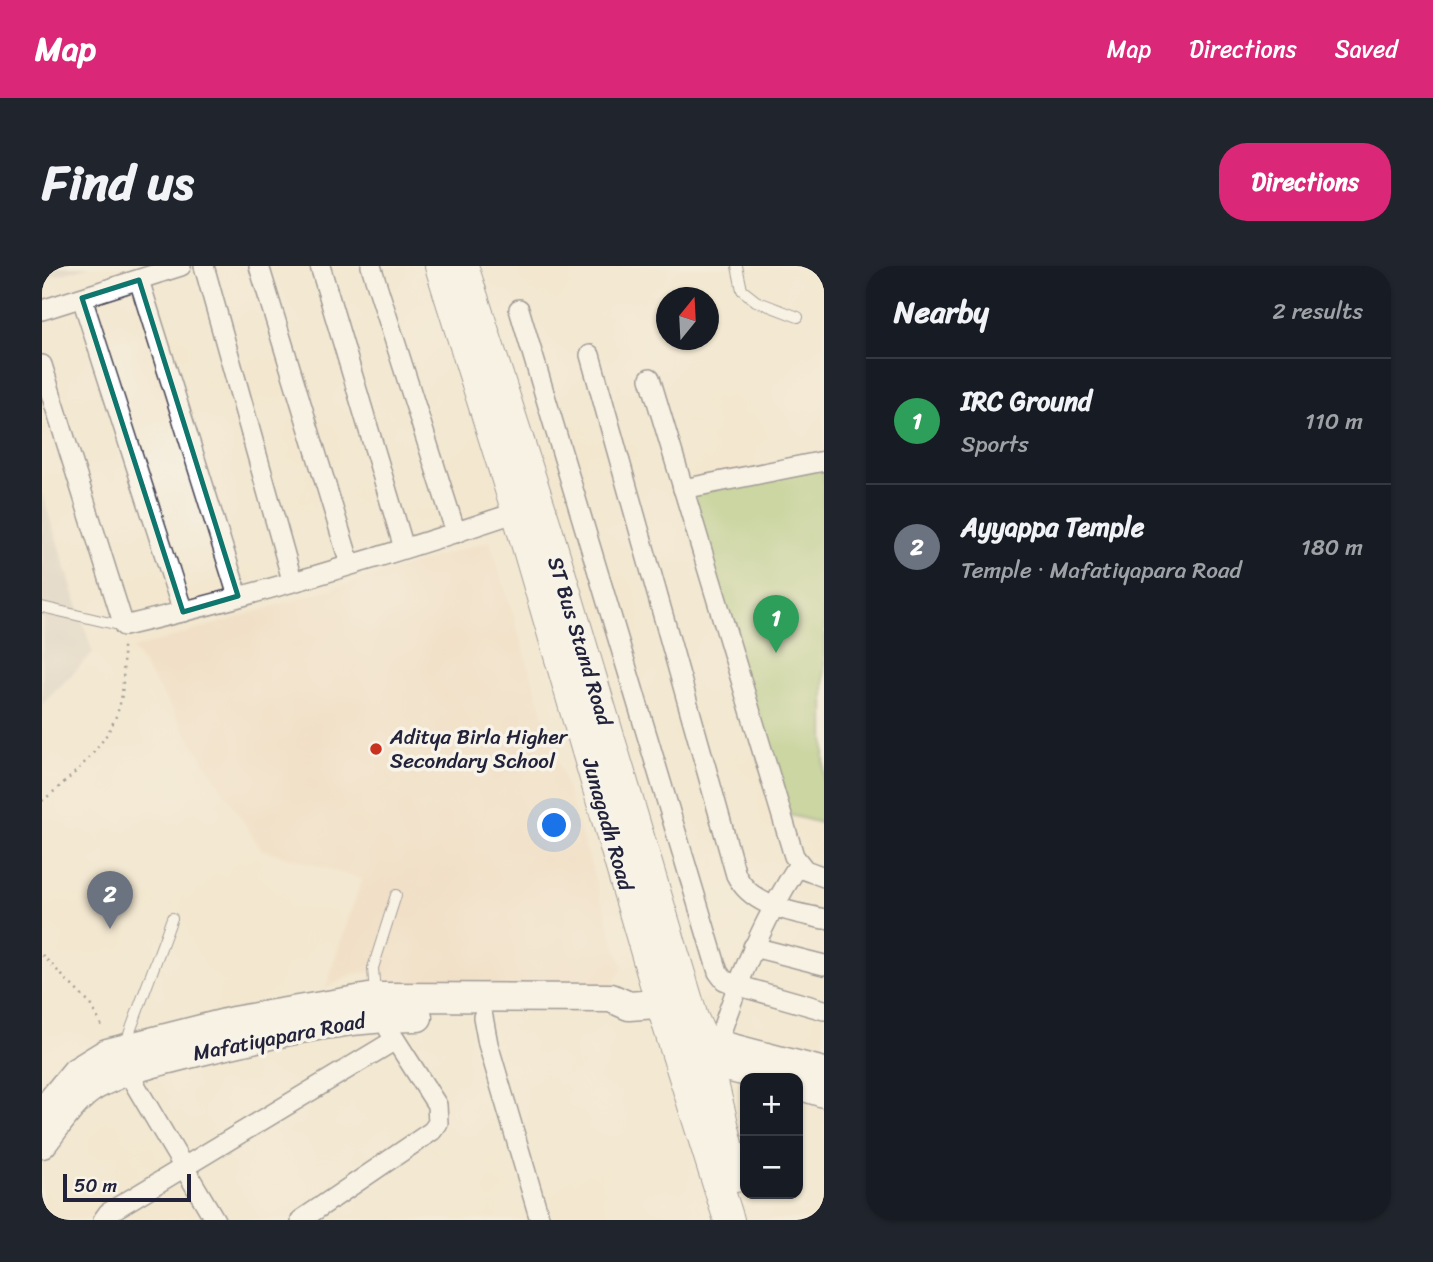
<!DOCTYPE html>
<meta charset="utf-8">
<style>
:root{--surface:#171b24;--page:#20242c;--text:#f1f3f6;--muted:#9ea1a6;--line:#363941;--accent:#db2777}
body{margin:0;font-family:Sriracha,sans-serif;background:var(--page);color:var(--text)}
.controls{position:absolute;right:21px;bottom:21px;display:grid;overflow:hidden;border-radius:14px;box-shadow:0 2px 5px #0004}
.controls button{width:63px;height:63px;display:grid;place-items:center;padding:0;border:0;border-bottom:2px solid var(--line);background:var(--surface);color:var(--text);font:35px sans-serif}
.compass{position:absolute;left:614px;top:21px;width:63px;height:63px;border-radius:50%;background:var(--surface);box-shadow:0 2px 5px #0004;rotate:18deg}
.scale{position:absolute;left:21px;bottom:18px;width:128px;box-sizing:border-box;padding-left:7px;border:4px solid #22223b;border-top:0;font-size:19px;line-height:24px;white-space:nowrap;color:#22223b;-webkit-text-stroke:5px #f7f3e8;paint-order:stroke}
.you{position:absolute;left:513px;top:560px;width:24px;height:24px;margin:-18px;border:5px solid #fff;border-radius:50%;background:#1a73e8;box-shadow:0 0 0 10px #1a73e833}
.badge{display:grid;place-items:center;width:46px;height:46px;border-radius:50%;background:var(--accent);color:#fff;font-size:23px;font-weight:700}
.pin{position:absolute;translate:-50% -58px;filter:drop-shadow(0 2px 4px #0008)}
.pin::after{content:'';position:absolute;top:37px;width:24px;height:21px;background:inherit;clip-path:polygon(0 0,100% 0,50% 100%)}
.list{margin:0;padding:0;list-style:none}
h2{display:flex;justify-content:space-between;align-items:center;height:91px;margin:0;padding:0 28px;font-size:30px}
h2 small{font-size:23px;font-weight:400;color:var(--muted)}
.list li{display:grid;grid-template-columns:46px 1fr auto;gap:21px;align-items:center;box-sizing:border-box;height:126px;padding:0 28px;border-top:2px solid var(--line)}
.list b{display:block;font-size:26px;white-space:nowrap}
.list p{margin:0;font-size:23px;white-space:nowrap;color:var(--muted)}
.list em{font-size:23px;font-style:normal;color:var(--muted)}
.map{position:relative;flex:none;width:782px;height:954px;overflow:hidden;border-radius:28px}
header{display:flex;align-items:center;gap:42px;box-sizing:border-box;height:98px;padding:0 35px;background:var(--accent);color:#fff}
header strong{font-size:33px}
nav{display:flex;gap:38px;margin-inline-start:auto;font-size:24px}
.intro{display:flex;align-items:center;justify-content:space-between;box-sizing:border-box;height:168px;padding:0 42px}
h1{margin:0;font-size:49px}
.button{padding:18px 32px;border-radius:28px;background:var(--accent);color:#fff;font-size:24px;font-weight:700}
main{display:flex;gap:42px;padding:0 42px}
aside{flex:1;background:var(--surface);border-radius:28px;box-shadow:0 2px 5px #0004}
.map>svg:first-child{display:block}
.built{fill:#f0d6bc}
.industrial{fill:#cec2b9}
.green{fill:#9bc06b;stroke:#5e7153;stroke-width:2}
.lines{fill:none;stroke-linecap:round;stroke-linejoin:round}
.lane-casing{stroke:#414051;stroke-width:12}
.street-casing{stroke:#414051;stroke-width:22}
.secondary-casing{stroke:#414051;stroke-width:31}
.primary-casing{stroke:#414051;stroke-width:32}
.path{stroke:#414051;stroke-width:2.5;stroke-dasharray:2 5;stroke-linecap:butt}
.lane{stroke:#fff;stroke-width:10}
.street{stroke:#fff;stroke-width:19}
.secondary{stroke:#fff;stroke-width:28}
.primary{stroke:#fff;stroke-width:30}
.marked{fill:none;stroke:#0f766e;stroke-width:5;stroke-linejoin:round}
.poi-dot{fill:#c8321e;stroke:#f7f3e8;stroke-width:2.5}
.labels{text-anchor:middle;stroke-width:7;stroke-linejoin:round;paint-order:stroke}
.street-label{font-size:21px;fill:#22223b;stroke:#f7f3e8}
.poi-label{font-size:21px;fill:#22223b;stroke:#f7f3e8;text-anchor:start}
</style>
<header>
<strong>Map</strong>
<nav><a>Map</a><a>Directions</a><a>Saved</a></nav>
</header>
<div class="intro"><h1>Find us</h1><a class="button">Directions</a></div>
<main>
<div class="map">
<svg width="782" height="954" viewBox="0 0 782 954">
<rect width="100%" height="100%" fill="#f7f3e8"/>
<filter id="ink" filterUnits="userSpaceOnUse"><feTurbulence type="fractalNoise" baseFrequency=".0143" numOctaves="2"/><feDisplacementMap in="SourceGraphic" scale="14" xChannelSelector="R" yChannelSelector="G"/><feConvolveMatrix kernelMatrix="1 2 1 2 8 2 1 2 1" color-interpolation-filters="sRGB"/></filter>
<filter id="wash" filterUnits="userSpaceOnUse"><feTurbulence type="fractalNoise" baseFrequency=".00686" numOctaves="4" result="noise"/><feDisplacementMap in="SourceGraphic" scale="28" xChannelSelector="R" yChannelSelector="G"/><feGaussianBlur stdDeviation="1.57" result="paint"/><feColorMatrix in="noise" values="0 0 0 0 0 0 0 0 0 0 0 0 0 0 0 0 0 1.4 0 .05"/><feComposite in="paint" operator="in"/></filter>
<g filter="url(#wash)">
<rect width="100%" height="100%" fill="#f3e7d0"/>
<polygon class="built" points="448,275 581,703 567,723 360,723 332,706 311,708 283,723 320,613 219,583 91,383"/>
<g class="industrial">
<polygon points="0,0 48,0 0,14"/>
<polygon points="0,227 51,387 0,439"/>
</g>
<polygon class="green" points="782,199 782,558 732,545 640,230"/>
</g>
<g filter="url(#ink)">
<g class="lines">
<defs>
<g id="lane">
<polyline points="695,0 700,24 714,35 756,51"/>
<polyline points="0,341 81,360"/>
<polyline points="333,729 331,702 354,629"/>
<polyline points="83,779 130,652"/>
</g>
<g id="street">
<polyline points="162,0 250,314"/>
<polyline points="217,0 308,298"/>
<polyline points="278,0 362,282"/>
<polyline points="329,0 414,267"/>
<polyline points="97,14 196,330"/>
<polyline points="40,32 141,346"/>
<polyline points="477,43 676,706 682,714 694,719 782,744"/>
<polyline points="0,44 139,0"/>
<path d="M548,89L694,609C711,642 749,645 782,653"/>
<path d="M0,99L82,360C214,329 346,290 475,246"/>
<polyline points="608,112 752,590 763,604 782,611"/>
<polyline points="641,223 782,195"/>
<polyline points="711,681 782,699"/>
<polyline points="441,751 446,778 498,954"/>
<path d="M676,776C696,713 721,654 757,598"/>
<polyline points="85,805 173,954"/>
<polyline points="61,954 66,947 353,774"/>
<polyline points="259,954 390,865 396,857 395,839 347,764"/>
</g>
<g id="secondary">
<polyline points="640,769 782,806"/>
<polyline points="646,792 731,812"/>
<polyline points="756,819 782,827"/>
<polyline points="0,847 34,806 65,787 191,755 333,731 569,732 587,740 641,736"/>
<path d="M0,878C16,858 31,832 54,819C85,802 121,795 155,786C228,768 302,751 376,751"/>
</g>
<g id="primary">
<polyline points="398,0 475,246 616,728 687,954"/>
<polyline points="421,0 506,266 651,752 660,772 694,911"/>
</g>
</defs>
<use href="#lane" class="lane-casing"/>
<use href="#street" class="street-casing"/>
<use href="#secondary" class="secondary-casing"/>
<use href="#primary" class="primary-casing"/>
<g class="path">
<path d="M0,535C33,509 75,471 80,427C82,411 81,394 81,377"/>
<polyline points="0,689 50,740 61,763"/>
</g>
<use href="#lane" class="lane"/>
<use href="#street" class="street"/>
<use href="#secondary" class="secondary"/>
<use href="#primary" class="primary"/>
</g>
</g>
<path d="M0 0H782V954H0ZM97,14L196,330L141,346L40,32Z" fill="#f3e7d0" fill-opacity=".55" fill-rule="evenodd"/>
<path class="marked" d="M97,14L196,330L141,346L40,32Z"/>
<circle class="poi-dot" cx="334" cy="483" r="7"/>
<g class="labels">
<g class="street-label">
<text transform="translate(538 375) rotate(73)" y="7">ST Bus Stand Road</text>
<text transform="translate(566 558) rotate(74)" y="7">Junagadh Road</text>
<text transform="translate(237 771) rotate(-11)" y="7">Mafatiyapara Road</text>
</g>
<g class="poi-label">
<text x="348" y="478">Aditya Birla Higher<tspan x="348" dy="24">Secondary School</tspan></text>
</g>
</g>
</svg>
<div class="controls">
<button>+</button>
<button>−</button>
</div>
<svg class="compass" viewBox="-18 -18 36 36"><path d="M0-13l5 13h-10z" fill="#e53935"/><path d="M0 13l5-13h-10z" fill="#9ea1a6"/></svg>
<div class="scale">50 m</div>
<div class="you"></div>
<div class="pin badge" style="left:734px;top:387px;background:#2e9e5b">1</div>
<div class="pin badge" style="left:68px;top:663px;background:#6b7280">2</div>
</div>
<aside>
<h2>Nearby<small>2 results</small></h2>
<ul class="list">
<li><span class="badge" style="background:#2e9e5b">1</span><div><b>IRC Ground</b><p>Sports</p></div><em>110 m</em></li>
<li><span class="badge" style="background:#6b7280">2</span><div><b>Ayyappa Temple</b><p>Temple · Mafatiyapara Road</p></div><em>180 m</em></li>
</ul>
</aside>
</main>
